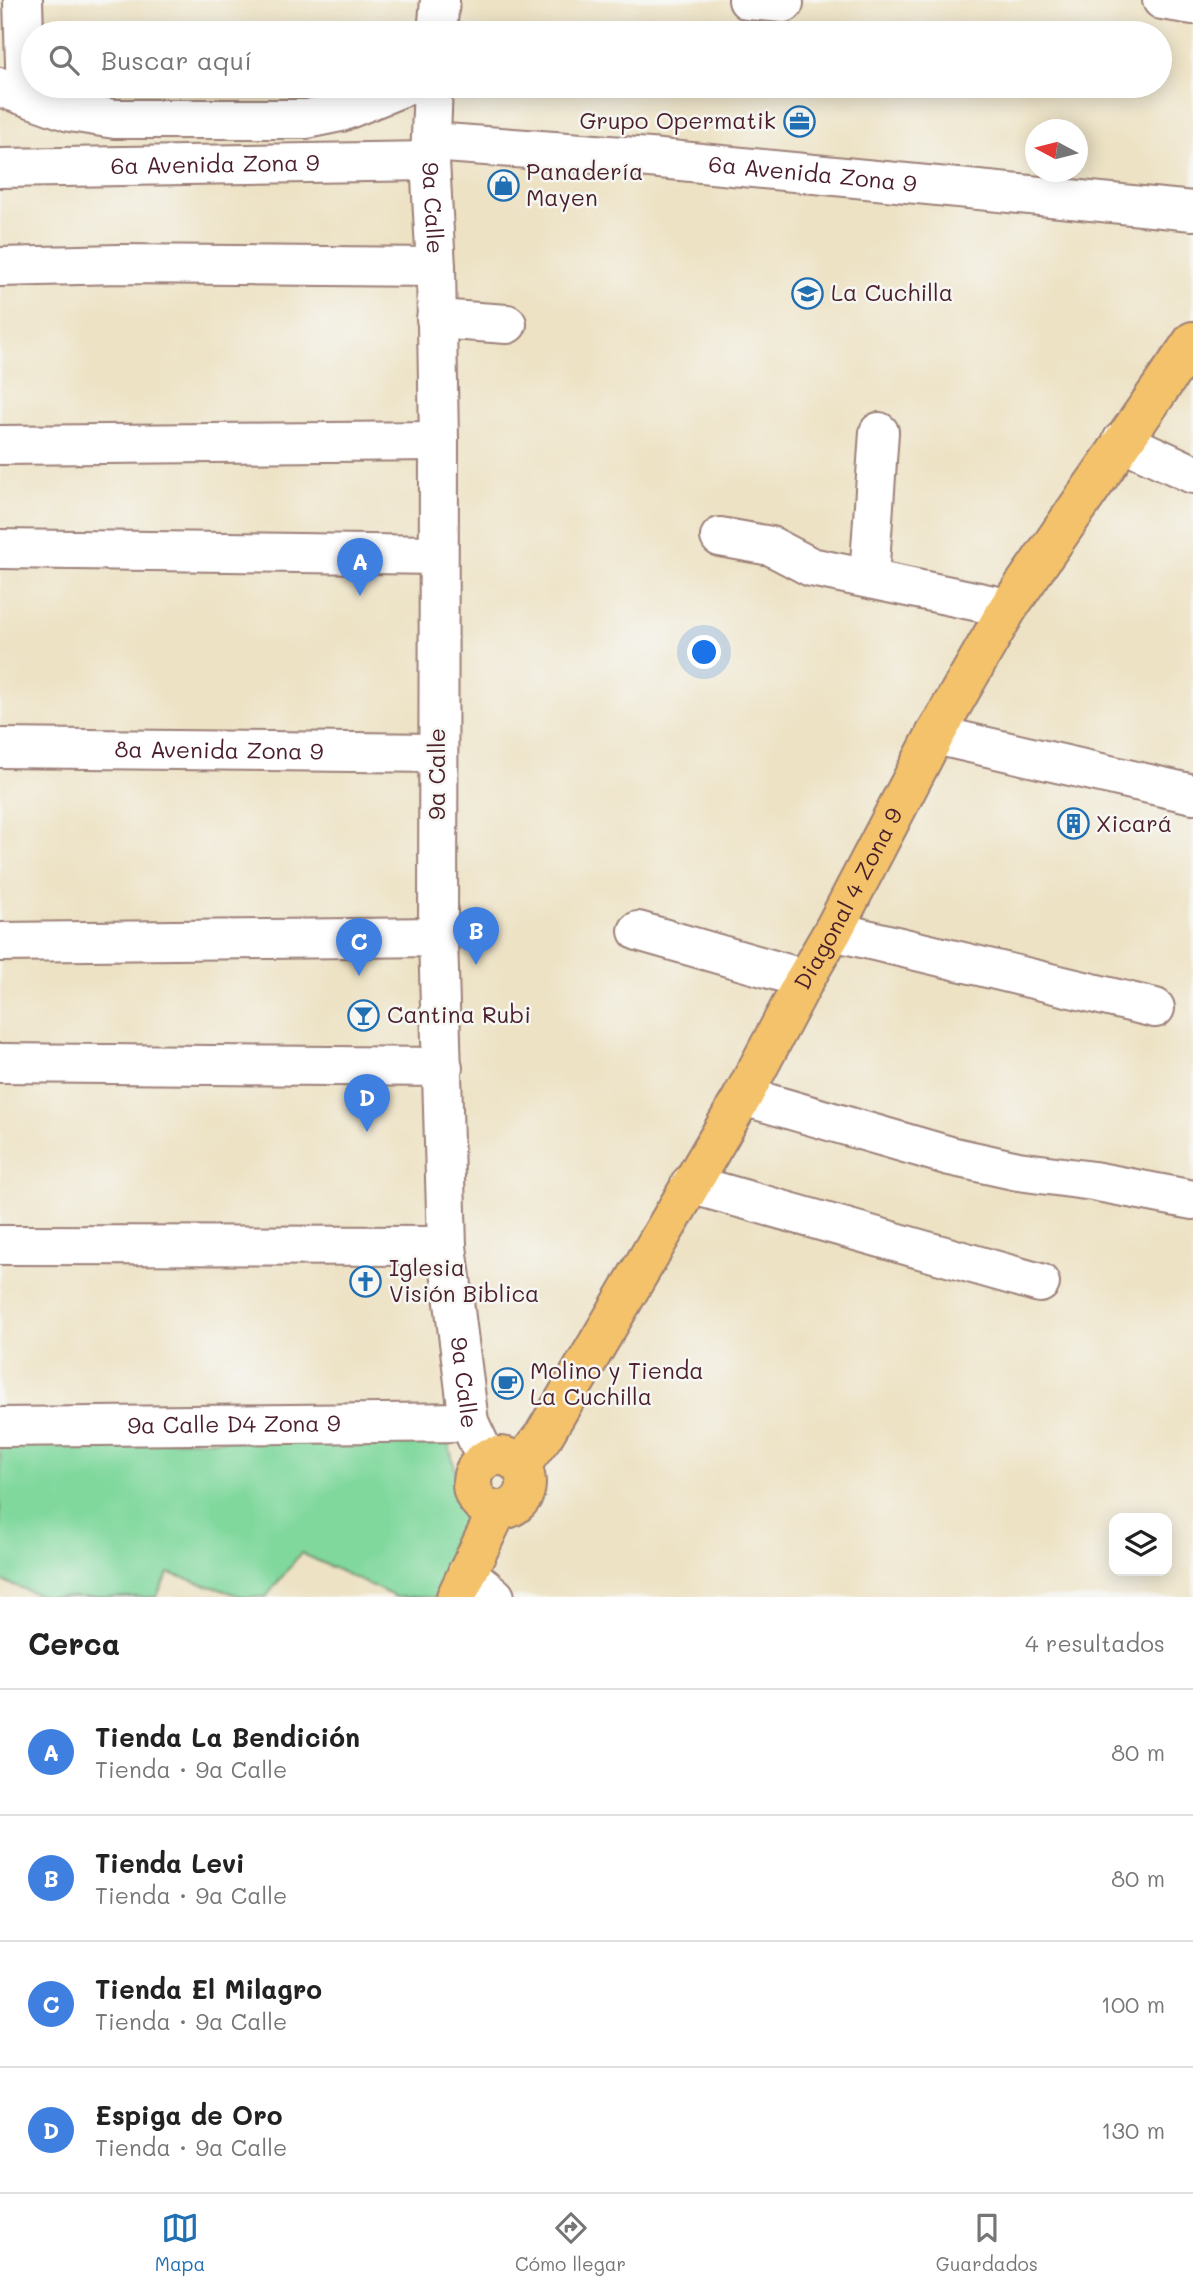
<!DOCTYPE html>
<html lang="es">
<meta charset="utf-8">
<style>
:root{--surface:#fff;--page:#f2f2f2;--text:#222;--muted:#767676;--line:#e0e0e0;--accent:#1f6fb2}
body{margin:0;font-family:Mali,sans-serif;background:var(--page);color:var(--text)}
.controls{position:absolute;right:21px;bottom:21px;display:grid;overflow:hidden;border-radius:14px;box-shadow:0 4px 18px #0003}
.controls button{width:63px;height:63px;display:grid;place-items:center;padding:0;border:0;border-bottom:2px solid var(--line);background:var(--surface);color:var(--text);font:35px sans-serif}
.compass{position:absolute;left:1025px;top:119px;width:63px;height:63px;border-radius:50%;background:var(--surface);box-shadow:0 4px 18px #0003;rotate:277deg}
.you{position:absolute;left:705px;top:653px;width:24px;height:24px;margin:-18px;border:5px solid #fff;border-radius:50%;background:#1a73e8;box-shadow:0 0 0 10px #1a73e833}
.badge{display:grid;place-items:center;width:46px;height:46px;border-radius:50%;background:var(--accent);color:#fff;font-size:23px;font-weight:700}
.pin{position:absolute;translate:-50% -58px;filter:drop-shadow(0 2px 4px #0008)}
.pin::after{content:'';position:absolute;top:37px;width:24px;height:21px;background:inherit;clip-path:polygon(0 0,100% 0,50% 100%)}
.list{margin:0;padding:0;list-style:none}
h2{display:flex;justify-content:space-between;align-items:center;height:91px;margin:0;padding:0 28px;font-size:30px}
h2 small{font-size:23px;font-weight:400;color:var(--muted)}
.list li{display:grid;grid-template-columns:46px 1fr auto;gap:21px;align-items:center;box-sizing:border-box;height:126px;padding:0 28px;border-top:2px solid var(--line)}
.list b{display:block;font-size:26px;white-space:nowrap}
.list p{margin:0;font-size:23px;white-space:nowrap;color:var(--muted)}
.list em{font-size:23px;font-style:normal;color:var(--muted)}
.icon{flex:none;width:38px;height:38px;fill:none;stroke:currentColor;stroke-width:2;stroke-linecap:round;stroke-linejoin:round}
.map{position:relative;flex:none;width:1193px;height:1597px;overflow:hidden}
.search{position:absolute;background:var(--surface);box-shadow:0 4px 18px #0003;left:21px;right:21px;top:21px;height:77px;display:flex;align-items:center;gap:18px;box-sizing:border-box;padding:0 24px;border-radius:38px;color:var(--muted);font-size:26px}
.sheet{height:595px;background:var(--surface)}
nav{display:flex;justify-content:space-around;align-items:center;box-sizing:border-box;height:98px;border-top:2px solid var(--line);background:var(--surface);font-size:19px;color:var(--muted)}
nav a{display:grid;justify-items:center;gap:4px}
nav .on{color:var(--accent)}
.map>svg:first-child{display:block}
.green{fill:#80d89d;stroke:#657c64;stroke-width:2}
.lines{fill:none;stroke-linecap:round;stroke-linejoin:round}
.minor-casing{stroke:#9c8078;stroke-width:42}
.major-casing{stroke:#9c8078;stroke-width:42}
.minor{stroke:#fff;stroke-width:38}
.major{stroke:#f3c26a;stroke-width:38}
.labels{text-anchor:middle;stroke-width:5;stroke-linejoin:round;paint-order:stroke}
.poi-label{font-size:23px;fill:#4a1f2b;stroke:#f6f6f2;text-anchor:start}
.street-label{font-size:23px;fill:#4a1f2b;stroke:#f6f6f2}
</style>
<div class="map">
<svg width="1193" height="1597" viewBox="0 0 1193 1597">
<rect width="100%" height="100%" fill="#f6f6f2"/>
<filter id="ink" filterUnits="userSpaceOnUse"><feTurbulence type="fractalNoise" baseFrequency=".0143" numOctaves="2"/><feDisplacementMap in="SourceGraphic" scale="14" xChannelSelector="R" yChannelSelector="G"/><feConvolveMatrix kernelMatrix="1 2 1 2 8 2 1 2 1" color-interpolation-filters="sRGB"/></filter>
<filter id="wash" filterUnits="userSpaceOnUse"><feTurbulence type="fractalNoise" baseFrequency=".00686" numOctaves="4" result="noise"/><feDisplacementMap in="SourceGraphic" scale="28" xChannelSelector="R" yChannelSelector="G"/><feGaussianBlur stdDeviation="1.57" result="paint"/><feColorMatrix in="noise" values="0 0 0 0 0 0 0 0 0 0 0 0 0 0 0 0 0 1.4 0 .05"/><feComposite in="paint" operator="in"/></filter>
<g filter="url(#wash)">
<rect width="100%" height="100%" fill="#ede2c4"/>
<polygon class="green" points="447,1438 470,1526 435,1597 396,1597 301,1553 266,1597 244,1597 169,1573 156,1597 45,1597 0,1580 0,1442"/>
</g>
<g filter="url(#ink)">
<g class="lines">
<defs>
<g id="minor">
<polyline points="23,0 26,96"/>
<polyline points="748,0 784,3"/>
<polyline points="1162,0 1193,5"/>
<polyline points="437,33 440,0"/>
<path id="s1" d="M433,86L430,161L436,267L439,441L438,937L447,1246L469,1422L486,1458"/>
<polyline points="0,87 70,112 115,119 307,119 341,112 405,86"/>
<path id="s2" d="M431,142L650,158L1193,211"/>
<path id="s3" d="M0,168L430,161"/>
<polyline points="0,267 119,264 436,267"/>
<polyline points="436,319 507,324"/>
<polyline points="1122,441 1193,474"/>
<polyline points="0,445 439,441"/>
<polyline points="720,537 771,546 811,567 1008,608"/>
<polyline points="0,549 438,555"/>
<polyline points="869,578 879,432"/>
<polyline points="935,735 1193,794"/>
<path id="s4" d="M0,748L437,753"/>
<polyline points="638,931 805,979"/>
<polyline points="833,931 1155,1008"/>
<polyline points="0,942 438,937"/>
<polyline points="0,1063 443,1067"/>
<polyline points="743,1096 950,1156 1018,1171 1093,1181 1193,1200"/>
<polyline points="690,1184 1040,1283"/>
<polyline points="0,1245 447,1246"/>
<path id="s5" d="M0,1427L469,1422"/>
<polyline points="467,1573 495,1597"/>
</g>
<g id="major">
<circle cx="499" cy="1483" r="27"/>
<path id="s6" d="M520,1466L544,1435L743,1096L805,979L833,931L935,735L1008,608L1193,341"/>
<polyline points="456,1597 497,1511"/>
</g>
</defs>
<use href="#minor" class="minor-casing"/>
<use href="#major" class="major-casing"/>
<use href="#minor" class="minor"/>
<use href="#major" class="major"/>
</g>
</g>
<defs>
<symbol id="office-ring" viewBox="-11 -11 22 22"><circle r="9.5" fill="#f6f6f2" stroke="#1f6fb2" stroke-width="1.5"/><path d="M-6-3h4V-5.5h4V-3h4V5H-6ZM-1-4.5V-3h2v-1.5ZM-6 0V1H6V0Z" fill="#1f6fb2"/></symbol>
<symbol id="shop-ring" viewBox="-11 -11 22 22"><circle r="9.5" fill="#f6f6f2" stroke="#1f6fb2" stroke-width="1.5"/><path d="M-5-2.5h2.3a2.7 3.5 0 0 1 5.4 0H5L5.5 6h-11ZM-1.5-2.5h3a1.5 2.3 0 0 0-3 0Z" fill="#1f6fb2"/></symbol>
<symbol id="school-ring" viewBox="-11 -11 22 22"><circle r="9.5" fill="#f6f6f2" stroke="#1f6fb2" stroke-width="1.5"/><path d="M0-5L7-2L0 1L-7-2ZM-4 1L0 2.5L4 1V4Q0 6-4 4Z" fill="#1f6fb2"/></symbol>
<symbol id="building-ring" viewBox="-11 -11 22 22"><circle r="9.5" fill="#f6f6f2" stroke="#1f6fb2" stroke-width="1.5"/><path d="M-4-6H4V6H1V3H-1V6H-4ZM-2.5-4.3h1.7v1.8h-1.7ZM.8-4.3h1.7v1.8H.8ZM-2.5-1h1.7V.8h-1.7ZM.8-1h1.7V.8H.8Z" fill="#1f6fb2"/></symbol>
<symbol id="bar-ring" viewBox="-11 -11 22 22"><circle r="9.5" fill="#f6f6f2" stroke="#1f6fb2" stroke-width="1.5"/><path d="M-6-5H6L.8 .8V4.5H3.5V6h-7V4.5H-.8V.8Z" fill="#1f6fb2"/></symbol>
<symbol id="church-ring" viewBox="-11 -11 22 22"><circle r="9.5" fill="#f6f6f2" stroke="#1f6fb2" stroke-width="1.5"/><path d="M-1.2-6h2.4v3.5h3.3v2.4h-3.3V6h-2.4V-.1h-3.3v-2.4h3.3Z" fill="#1f6fb2"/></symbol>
<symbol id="cafe-ring" viewBox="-11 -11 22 22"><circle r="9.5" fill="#f6f6f2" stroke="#1f6fb2" stroke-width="1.5"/><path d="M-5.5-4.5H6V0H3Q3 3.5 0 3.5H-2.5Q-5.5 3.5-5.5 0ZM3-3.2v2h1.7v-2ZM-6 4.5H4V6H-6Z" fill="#1f6fb2"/></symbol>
</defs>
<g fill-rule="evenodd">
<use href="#office-ring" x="782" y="104" width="35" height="35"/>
<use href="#shop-ring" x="486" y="168" width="35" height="35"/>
<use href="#school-ring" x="790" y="276" width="35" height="35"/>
<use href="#building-ring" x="1056" y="806" width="35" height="35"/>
<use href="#bar-ring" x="346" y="998" width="35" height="35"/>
<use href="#church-ring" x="348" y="1264" width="35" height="35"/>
<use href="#cafe-ring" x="490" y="1366" width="35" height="35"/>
</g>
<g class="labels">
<g class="poi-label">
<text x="776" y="129" text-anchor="end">Grupo Opermatik</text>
<text x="526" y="180">Panadería<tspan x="526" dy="26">Mayen</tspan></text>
<text x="831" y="301">La Cuchilla</text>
<text x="1096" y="832">Xicará</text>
<text x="387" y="1023">Cantina Rubi</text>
<text x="389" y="1276">Iglesia<tspan x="389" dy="26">Visión Biblica</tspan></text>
<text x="530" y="1379">Molino y Tienda<tspan x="530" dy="26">La Cuchilla</tspan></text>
</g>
<g class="street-label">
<text dy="8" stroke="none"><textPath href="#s3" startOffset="215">6a Avenida Zona 9</textPath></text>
<text dy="8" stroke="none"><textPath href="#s2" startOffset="383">6a Avenida Zona 9</textPath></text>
<text dy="8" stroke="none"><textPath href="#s1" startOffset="122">9a Calle</textPath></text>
<text dy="8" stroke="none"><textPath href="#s4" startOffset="219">8a Avenida Zona 9</textPath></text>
<text transform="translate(437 774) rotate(-90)" y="8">9a Calle</text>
<text dy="8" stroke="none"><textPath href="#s6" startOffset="656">Diagonal 4 Zona 9</textPath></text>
<text dy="8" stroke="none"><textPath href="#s1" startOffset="1298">9a Calle</textPath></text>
<text dy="8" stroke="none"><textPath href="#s5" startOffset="234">9a Calle D4 Zona 9</textPath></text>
</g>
</g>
</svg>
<div class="controls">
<button><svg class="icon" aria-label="layers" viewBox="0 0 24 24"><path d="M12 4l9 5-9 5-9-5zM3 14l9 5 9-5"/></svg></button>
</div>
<svg class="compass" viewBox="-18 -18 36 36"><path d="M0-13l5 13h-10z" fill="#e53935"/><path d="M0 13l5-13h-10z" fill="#767676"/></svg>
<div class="you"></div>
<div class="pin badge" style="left:360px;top:596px;background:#3f7fe0">A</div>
<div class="pin badge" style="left:476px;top:965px;background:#3f7fe0">B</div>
<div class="pin badge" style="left:359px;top:976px;background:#3f7fe0">C</div>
<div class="pin badge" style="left:367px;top:1132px;background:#3f7fe0">D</div>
<div class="search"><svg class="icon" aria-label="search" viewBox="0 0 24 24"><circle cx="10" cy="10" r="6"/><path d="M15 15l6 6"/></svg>Buscar aquí</div>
</div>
<section class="sheet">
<h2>Cerca<small>4 resultados</small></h2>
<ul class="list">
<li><span class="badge" style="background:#3f7fe0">A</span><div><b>Tienda La Bendición</b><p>Tienda · 9a Calle</p></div><em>80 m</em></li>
<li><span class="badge" style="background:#3f7fe0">B</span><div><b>Tienda Levi</b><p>Tienda · 9a Calle</p></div><em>80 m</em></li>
<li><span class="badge" style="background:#3f7fe0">C</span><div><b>Tienda El Milagro</b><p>Tienda · 9a Calle</p></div><em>100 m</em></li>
<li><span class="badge" style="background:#3f7fe0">D</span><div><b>Espiga de Oro</b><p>Tienda · 9a Calle</p></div><em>130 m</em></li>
</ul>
</section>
<nav>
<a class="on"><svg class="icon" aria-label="map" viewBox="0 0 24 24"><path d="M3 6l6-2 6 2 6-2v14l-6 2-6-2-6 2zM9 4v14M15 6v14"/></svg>Mapa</a>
<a><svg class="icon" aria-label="directions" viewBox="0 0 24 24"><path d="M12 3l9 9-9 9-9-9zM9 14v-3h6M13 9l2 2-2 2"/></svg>Cómo llegar</a>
<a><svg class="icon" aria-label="saved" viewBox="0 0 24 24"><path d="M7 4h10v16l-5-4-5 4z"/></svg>Guardados</a>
</nav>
